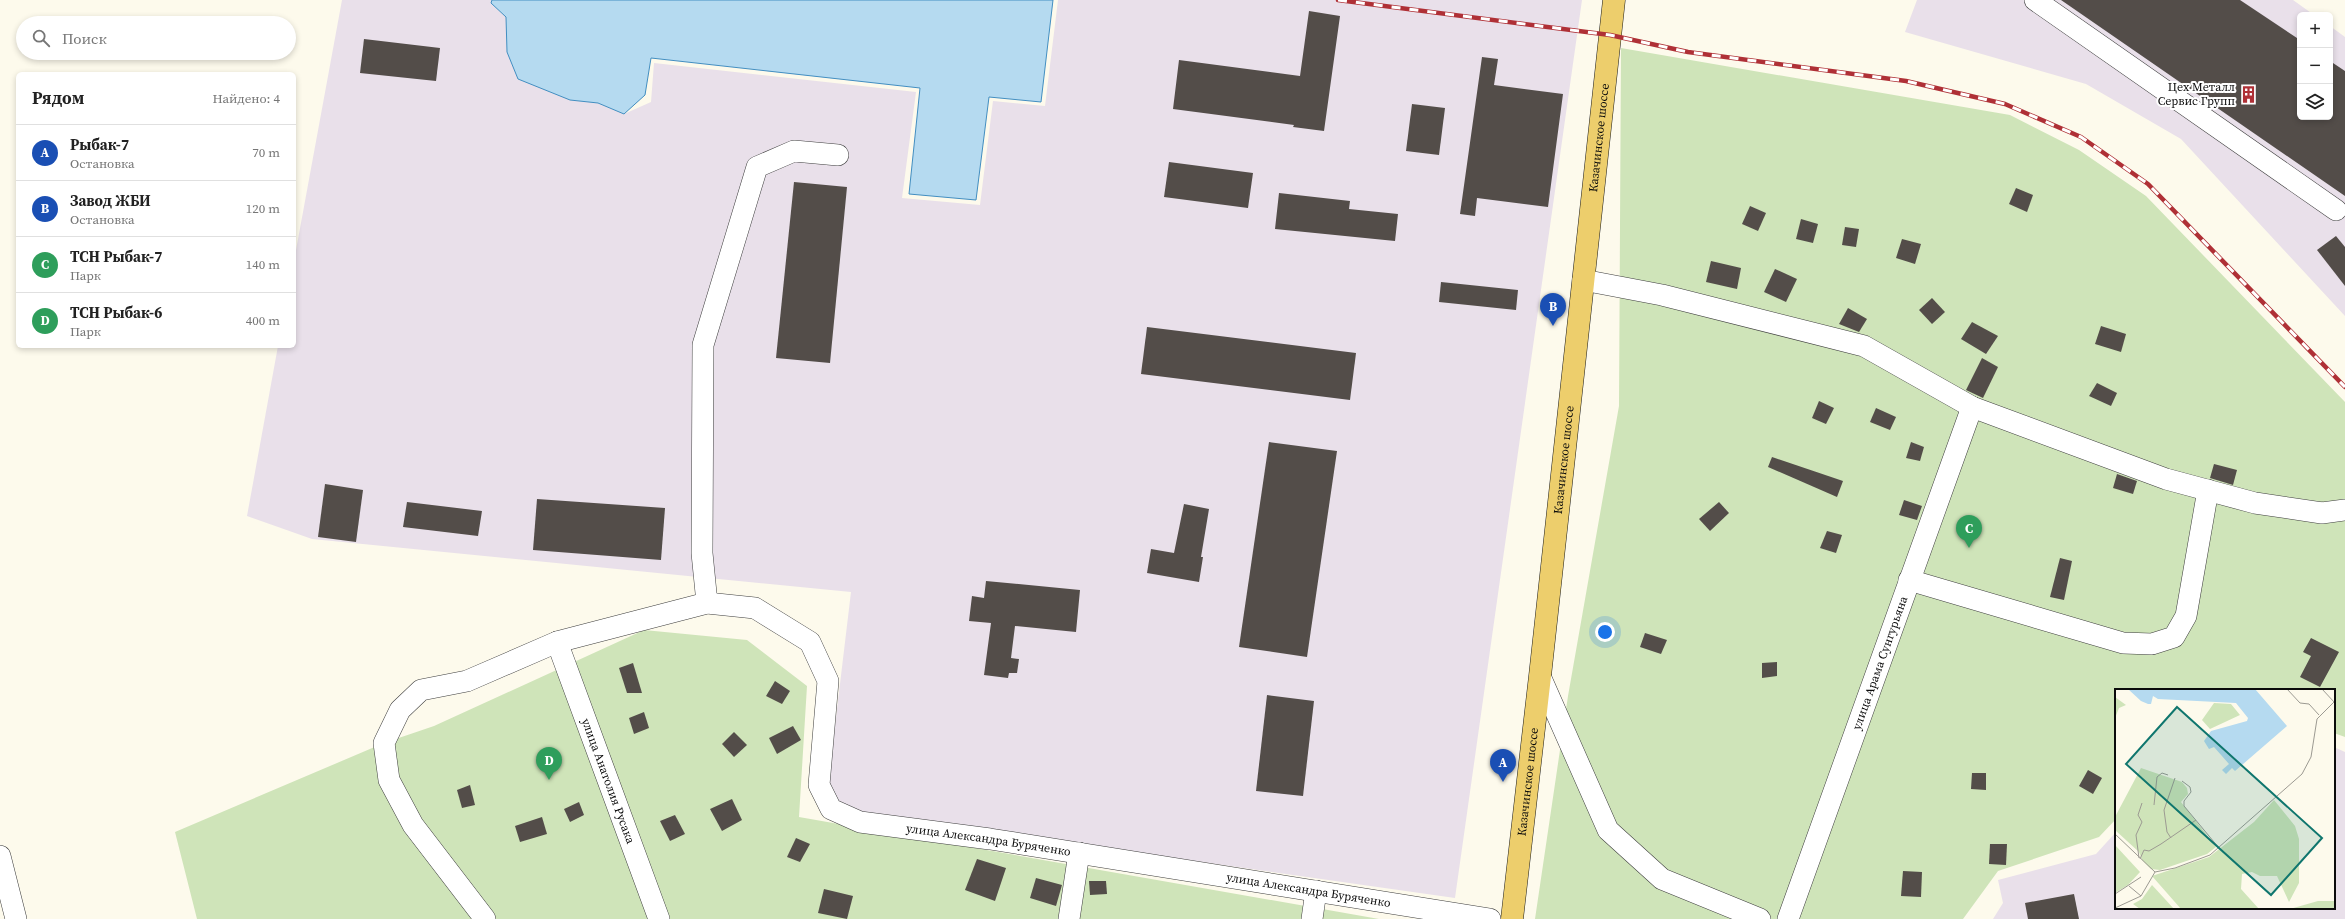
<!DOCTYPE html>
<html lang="ru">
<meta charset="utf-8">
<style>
:root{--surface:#fff;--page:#f2f2f2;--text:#222;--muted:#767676;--line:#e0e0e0;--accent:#b45309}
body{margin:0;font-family:"Source Serif 4",serif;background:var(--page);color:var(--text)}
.controls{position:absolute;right:12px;top:12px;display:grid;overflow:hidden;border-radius:6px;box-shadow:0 2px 6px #0003}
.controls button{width:36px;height:36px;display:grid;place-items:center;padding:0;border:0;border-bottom:1px solid var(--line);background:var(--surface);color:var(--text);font:20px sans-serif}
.you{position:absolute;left:1605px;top:632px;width:14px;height:14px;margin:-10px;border:3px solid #fff;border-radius:50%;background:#1a73e8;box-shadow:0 0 0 6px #1a73e833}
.badge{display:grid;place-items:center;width:26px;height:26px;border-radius:50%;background:var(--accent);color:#fff;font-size:13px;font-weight:700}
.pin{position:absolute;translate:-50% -33px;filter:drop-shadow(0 1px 2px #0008)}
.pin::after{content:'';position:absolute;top:21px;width:14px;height:12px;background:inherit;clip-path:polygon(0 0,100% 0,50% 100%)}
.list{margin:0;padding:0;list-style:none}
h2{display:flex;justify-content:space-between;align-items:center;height:52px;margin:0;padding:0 16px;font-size:17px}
h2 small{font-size:13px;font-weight:400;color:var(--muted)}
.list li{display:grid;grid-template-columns:26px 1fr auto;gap:12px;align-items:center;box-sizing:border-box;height:56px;padding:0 16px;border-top:1px solid var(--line)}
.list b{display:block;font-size:15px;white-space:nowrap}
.list p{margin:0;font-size:13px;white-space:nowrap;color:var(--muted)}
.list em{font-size:13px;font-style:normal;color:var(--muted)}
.icon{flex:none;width:22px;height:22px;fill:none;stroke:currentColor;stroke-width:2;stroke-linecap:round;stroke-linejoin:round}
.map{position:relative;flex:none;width:2345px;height:919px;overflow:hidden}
.search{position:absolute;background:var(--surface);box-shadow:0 2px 6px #0003;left:16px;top:16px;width:280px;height:44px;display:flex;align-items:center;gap:10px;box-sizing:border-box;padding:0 14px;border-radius:22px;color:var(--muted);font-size:15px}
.panel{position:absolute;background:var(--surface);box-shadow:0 2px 6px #0003;left:16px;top:72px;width:280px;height:276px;border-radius:6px}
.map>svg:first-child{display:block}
.industrial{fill:#e9e0ea}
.green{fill:#cfe4b9}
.water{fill:#b5daf0;stroke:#428ec1}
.building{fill:#534d49}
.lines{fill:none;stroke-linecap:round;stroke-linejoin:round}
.minor-casing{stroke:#3e3e3e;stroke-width:22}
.major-casing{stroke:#1c1c1c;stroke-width:23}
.minor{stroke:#fff;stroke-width:21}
.major{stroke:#edce6c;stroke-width:22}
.rail-casing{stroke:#af3036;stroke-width:4.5}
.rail{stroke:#fff;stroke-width:3;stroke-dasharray:9;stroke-linecap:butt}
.labels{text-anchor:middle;stroke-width:4;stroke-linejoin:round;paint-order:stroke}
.poi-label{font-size:12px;fill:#0b0b0b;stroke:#fff;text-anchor:end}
.street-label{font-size:12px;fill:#0b0b0b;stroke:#fff}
.inset-road{fill:none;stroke:#9c9a92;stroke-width:1}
.view{fill:#0f766e;fill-opacity:0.15;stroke:#0f766e;stroke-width:2}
.inset-edge{fill:none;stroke:#0b0b0b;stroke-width:2}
</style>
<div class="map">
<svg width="2345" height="919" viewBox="0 0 2345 919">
<rect width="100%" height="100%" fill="#fdfaec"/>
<g class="industrial">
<polygon points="342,0 492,0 491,3 506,17 507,52 570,100 598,103 624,114 651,102 654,63 916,92 902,198 980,205 993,101 1045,106 1058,0 1582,0 1455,898 843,811 828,784 851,592 312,539 247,516 278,346 294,346 294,261"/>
<polygon points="1917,0 2293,0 2314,15 2300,15 2300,117 2330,117 2330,26 2345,37 2345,316 2181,139 2086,84 1905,32"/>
<polygon points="2334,747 2345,752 2345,919 1993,919 2003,903 1998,880 2096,854 2116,832 2116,908 2334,908"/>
</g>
<g class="green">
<polygon points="1621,48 2010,115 2079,150 2146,196 2345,402 2345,737 2334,733 2334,690 2116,690 2116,819 2099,837 1998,871 1963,919 1535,919 1568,696 1619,406"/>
<polygon points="644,630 747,640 807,686 799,817 1379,919 197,919 175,832 384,743 434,726"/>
</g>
<polygon class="water" points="492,0 1053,0 1041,102 989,97 976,200 909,194 920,88 651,58 645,95 624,114 598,103 570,100 518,79 507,52 506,17 491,3"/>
<g class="building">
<polygon points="2061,0 2240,0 2300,40 2300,117 2330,117 2330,61 2345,71 2345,196"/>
<polygon points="1309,11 1340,16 1324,131 1293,127 1294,125 1173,109 1179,60 1300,76"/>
<polygon points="364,39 440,48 436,81 360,73"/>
<polygon points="1482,57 1498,59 1494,85 1563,94 1548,207 1477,198 1475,216 1460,214"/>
<polygon points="1412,104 1445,108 1439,155 1406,151"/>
<polygon points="1169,162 1253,173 1248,208 1164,197"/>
<polygon points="794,182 847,187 830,363 776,358"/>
<polygon points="2016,188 2033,195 2027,212 2009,204"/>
<polygon points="1279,193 1350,201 1349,209 1398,214 1395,241 1275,229"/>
<polygon points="1750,206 1766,213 1758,231 1742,224"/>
<polygon points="1801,219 1818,224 1813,243 1796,239"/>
<polygon points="1845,227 1859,229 1856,247 1842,245"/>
<polygon points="2336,236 2345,247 2345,286 2317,250"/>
<polygon points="1902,239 1921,244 1915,264 1896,258"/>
<polygon points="1711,261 1741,268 1737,289 1706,282"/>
<polygon points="1775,269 1797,279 1786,302 1764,292"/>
<polygon points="1441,282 1518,290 1516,310 1439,302"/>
<polygon points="1932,298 1945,312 1932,324 1919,310"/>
<polygon points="1848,308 1867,319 1859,332 1839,324"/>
<polygon points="1972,322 1998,336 1986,354 1961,339"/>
<polygon points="2101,326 2126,334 2121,352 2095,344"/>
<polygon points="1147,327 1356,353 1350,400 1141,374"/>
<polygon points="1982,358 1998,367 1983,398 1966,390"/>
<polygon points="2097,383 2117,393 2111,406 2089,396"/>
<polygon points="1819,401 1834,408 1826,424 1812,418"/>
<polygon points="1876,408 1896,417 1890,430 1870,422"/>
<polygon points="1269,442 1337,451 1307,657 1239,647"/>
<polygon points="1911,442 1924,447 1920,461 1906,458"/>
<polygon points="1772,457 1843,481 1837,497 1768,467"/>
<polygon points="2214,464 2237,470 2233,485 2210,478"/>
<polygon points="2117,474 2137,481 2133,494 2113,488"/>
<polygon points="325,484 363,490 356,542 318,537"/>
<polygon points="537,499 665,508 661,560 533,550"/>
<polygon points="1904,500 1922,506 1917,520 1899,515"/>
<polygon points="407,502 482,511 478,536 403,527"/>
<polygon points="1719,502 1729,513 1710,531 1699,519"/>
<polygon points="1184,504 1209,509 1201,557 1203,557 1199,582 1147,573 1151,549 1174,553"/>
<polygon points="1827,531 1842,535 1836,553 1820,548"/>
<polygon points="2060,558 2072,561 2064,600 2050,597"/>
<polygon points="986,581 1080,590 1076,632 1015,626 1011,658 1019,659 1017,673 1009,673 1008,678 984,675 991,623 969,621 972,596 984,598"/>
<polygon points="1645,633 1667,640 1661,654 1640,647"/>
<polygon points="2311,638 2339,652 2320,687 2300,677 2311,656 2303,652"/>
<polygon points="1777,662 1777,676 1762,678 1762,663"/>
<polygon points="633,663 642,693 627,693 619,668"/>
<polygon points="775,681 790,691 782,704 766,696"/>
<polygon points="1267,695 1314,701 1303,796 1256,791"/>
<polygon points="644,712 649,728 634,734 629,718"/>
<polygon points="793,726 801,740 777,754 769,738"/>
<polygon points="734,732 747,745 734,757 722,744"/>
<polygon points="2088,770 2102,778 2093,794 2079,786"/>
<polygon points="1972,773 1986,773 1986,790 1971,789"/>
<polygon points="470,785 475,805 462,808 457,790"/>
<polygon points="732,799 742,820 722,831 710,809"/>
<polygon points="579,802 584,815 570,822 564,809"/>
<polygon points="675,815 685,834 670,841 660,821"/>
<polygon points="542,817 547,834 520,842 515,826"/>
<polygon points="796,838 810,844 800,862 787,857"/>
<polygon points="1990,844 2007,844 2006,865 1989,864"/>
<polygon points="977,859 1006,868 995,901 965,890"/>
<polygon points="1903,871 1922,872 1921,897 1901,896"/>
<polygon points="1036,878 1062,885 1056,906 1030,898"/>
<polygon points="1089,881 1106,881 1107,894 1090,895"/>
<polygon points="824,889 853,896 847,919 818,913"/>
<polygon points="2074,894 2079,919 2028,919 2025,903"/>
</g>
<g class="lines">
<defs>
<g id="minor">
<polyline points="2035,0 2336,210"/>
<polyline points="1583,280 1662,295 1864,346 1972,407 2166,479 2255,503 2322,513 2345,510"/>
<polyline points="1909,580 2123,643 2152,644 2174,637 2186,616 2208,490"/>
<polyline points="707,603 702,553 703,345 757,167 794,151 838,155"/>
<path id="s1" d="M557,642L659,919"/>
<polyline points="1540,676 1608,830 1662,879 1760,919"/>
<polyline points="0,856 16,919"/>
<path id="s2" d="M485,919L413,825L389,780L384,743L400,710L421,690L467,681L557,642L707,603L755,608L810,642L828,681L819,785L831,809L860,822L990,839L1490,919"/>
<polyline points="1069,919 1079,853"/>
<polyline points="1312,919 1316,891"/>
<path id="s3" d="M1788,919L1972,407"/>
</g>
<g id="major">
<path id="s4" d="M1512,919L1540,676L1614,0"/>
</g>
</defs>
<use href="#minor" class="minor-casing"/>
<use href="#major" class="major-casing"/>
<use href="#minor" class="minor"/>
<use href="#major" class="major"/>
<defs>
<polyline id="rail" points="1338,0 1610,35 1688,52 1906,81 2005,104 2081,137 2148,184 2345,387"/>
</defs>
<use href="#rail" class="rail-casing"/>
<use href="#rail" class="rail"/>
</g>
<defs>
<symbol id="building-bare" viewBox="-9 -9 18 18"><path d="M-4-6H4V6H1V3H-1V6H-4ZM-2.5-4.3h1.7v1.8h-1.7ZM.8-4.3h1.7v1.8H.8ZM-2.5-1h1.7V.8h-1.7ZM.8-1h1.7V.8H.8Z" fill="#af3036" stroke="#fff" stroke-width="2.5" paint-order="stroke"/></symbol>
</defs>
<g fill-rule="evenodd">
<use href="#building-bare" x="2236" y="82" width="25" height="25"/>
</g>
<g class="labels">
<g class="poi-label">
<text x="2235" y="91">Цех Металл<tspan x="2235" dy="14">Сервис Групп</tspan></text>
</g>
<g class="street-label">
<text dy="4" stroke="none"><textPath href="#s4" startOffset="786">Казачинское шоссе</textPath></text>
<text dy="4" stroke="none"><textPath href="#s4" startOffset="462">Казачинское шоссе</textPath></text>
<text dy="4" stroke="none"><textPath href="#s3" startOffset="272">улица Арама Сунгурьяна</textPath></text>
<text dy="4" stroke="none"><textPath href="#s1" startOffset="148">улица Анатолия Русака</textPath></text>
<text dy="4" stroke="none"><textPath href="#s4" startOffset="138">Казачинское шоссе</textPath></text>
<text dy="4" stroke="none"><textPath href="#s2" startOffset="1021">улица Александра Буряченко</textPath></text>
<text dy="4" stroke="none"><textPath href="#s2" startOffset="1345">улица Александра Буряченко</textPath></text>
</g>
</g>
<g transform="translate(2115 689)">
<rect width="220" height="220" fill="#fdfaec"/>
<path d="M0,8L11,16L4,19L0,29ZM99,14L116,15L125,26L95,40L87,31ZM26,79L67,93L72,99L73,105L66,113L101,158L92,165L45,181L36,180L27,171L24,163L0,141V128ZM159,111L180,137L184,150V194L174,213L162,187H145L137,183L127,185L126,200L144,220H66L37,187L94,168L139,133ZM0,156L25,183L13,196L0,204ZM37,196L49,209L59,220H25L18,215L27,210ZM203,212H220V220H175Z" fill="#cfe4b9"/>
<path d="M13,0H140L172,37L120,82L117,79L111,85L107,81L114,75L99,58L94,60L89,52L96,42L132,32L133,29L121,14L43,10L38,7L36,15H33L26,12Z" fill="#b5daf0"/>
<path class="inset-road" d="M172,0L185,14L194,15L204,26M207,0L220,14M67,92L75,98L76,103L69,112V117L104,159M39,116L42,88L47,84L53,86M0,145L40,183M56,149L52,143L49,121L60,89M24,169L21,146L27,133L23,126L27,114M25,170L29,161L34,162L46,155L81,131M14,197L26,207M0,205L26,188M0,219L26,207L40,183L60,179L95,166L187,85L196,68L202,30L219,13"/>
<path class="view" d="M62,18L207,149L156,206L11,75Z"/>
<rect width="220" height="220" class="inset-edge"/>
</g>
</svg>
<div class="controls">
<button>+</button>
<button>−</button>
<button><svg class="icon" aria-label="layers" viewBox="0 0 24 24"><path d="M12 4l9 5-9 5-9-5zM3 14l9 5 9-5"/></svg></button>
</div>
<div class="you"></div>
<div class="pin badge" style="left:1503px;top:782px;background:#1a4fb4">A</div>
<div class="pin badge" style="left:1553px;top:326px;background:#1a4fb4">B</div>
<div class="pin badge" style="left:1969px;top:548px;background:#2e9e5b">C</div>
<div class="pin badge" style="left:549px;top:780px;background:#2e9e5b">D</div>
<div class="search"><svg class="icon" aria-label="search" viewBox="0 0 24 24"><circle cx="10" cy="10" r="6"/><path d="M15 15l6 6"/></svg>Поиск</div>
<section class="panel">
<h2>Рядом<small>Найдено: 4</small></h2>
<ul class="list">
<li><span class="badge" style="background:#1a4fb4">A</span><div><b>Рыбак-7</b><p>Остановка</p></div><em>70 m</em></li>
<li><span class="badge" style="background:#1a4fb4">B</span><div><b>Завод ЖБИ</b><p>Остановка</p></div><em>120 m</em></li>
<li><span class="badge" style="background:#2e9e5b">C</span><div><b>ТСН Рыбак-7</b><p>Парк</p></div><em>140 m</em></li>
<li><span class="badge" style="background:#2e9e5b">D</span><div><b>ТСН Рыбак-6</b><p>Парк</p></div><em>400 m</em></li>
</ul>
</section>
</div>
